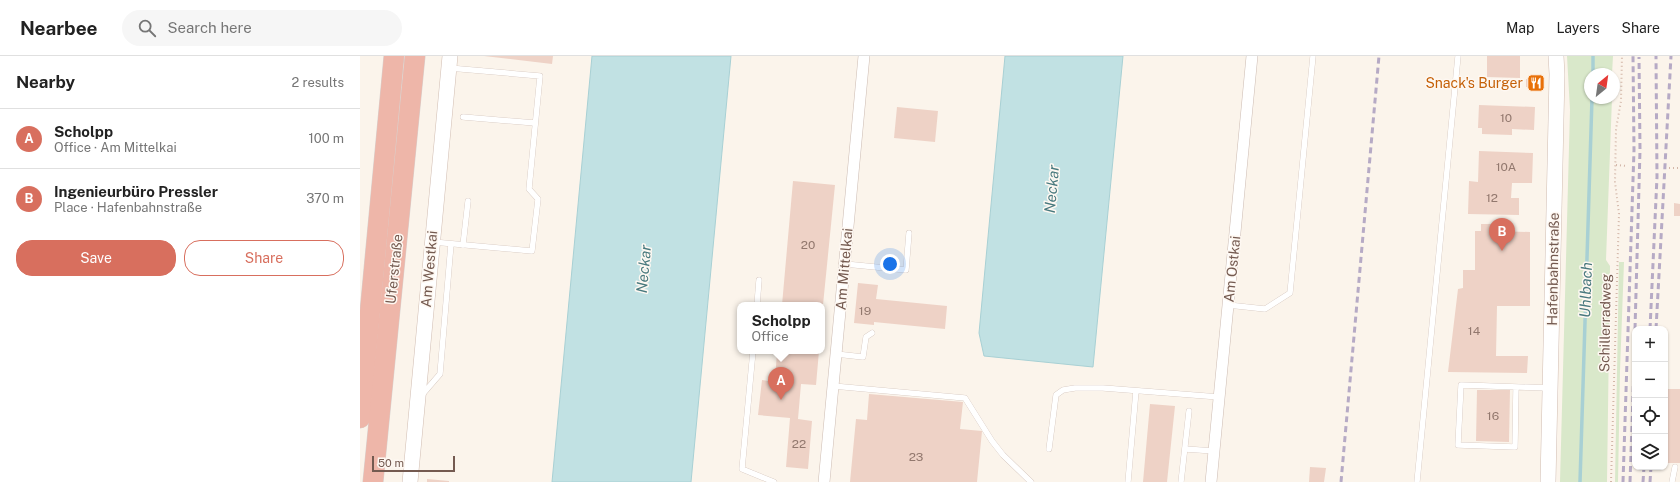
<!DOCTYPE html>
<meta charset="utf-8">
<style>
:root{--surface:#fff;--page:#f6f6f6;--text:#222;--muted:#767676;--line:#e0e0e0;--accent:#d86f5e}
body{margin:0;font-family:"Public Sans",sans-serif;background:var(--page);color:var(--text)}
.controls{position:absolute;right:12px;bottom:12px;display:grid;overflow:hidden;border-radius:8px;box-shadow:0 1px 3px #0004}
.controls button{width:36px;height:36px;display:grid;place-items:center;padding:0;border:0;border-bottom:1px solid var(--line);background:var(--surface);color:var(--text);font:20px sans-serif}
.compass{position:absolute;left:1224px;top:12px;width:36px;height:36px;border-radius:50%;background:var(--surface);box-shadow:0 1px 3px #0004;rotate:29deg}
.scale{position:absolute;left:12px;bottom:10px;width:83px;box-sizing:border-box;padding-left:4px;border:2px solid #745a50;border-top:0;font-size:11px;line-height:14px;white-space:nowrap;color:#745a50;-webkit-text-stroke:3px #fef8f2;paint-order:stroke}
.you{position:absolute;left:530px;top:208px;width:14px;height:14px;margin:-10px;border:3px solid #fff;border-radius:50%;background:#1a73e8;box-shadow:0 0 0 6px #1a73e833}
.badge{display:grid;place-items:center;width:26px;height:26px;border-radius:50%;background:var(--accent);color:#fff;font-size:13px;font-weight:700}
.pin{position:absolute;translate:-50% -33px;filter:drop-shadow(0 1px 2px #0008)}
.pin::after{content:'';position:absolute;top:21px;width:14px;height:12px;background:inherit;clip-path:polygon(0 0,100% 0,50% 100%)}
.popup{position:absolute;left:377px;top:246px;width:88px;height:52px;box-sizing:border-box;display:grid;place-content:center;border-radius:8px;background:var(--surface);filter:drop-shadow(0 1px 3px #0005);font-size:13px;white-space:nowrap;color:var(--muted)}
.popup b{font-size:15px;color:var(--text)}
.popup::after{content:'';position:absolute;left:50%;top:100%;margin-left:-8px;border:8px solid transparent;border-top-color:var(--surface)}
.list{margin:0;padding:0;list-style:none}
h2{display:flex;justify-content:space-between;align-items:center;height:52px;margin:0;padding:0 16px;font-size:17px}
h2 small{font-size:13px;font-weight:400;color:var(--muted)}
.list li{display:grid;grid-template-columns:26px 1fr auto;gap:12px;align-items:center;box-sizing:border-box;height:60px;padding:0 16px;border-top:1px solid var(--line)}
.list b{display:block;font-size:15px;white-space:nowrap}
.list p{margin:0;font-size:13px;white-space:nowrap;color:var(--muted)}
.list em{font-size:13px;font-style:normal;color:var(--muted)}
.actions{display:flex;gap:8px;padding:12px 16px}
.actions a{flex:1;padding:9px 0;border:1px solid var(--accent);border-radius:16px;text-align:center;font-size:14px;color:var(--accent)}
.actions .main{background:var(--accent);color:#fff}
.icon{flex:none;width:22px;height:22px;fill:none;stroke:currentColor;stroke-width:2;stroke-linecap:round;stroke-linejoin:round}
.map{position:relative;flex:none;width:1320px;height:426px;overflow:hidden}
header{display:flex;align-items:center;gap:24px;box-sizing:border-box;height:56px;padding:0 20px;background:var(--surface);border-bottom:1px solid var(--line)}
header strong{font-size:19px}
nav{display:flex;gap:22px;margin-inline-start:auto;font-size:14px}
.search{width:280px;height:36px;background:var(--page);display:flex;align-items:center;gap:10px;box-sizing:border-box;padding:0 14px;border-radius:22px;color:var(--muted);font-size:15px}
main{display:flex}
aside{flex:1;background:var(--surface)}
.map>svg:first-child{display:block}
.green{fill:#d9e8ca}
.water{fill:#c1e1e3;stroke:#a8d0d4}
.lines{fill:none;stroke-linecap:round;stroke-linejoin:round}
.stream{stroke:#a8d0d4;stroke-width:3.5}
.building{fill:#eed2c6}
.lane-casing{stroke:#ccbbb2;stroke-width:6}
.street-casing{stroke:#ccbbb2;stroke-width:12}
.secondary-casing{stroke:#d1bdb2;stroke-width:16}
.highway-casing{stroke:#d8d1ce;stroke-width:21}
.path{stroke:#d3b6a8;stroke-width:2;stroke-dasharray:1 3;stroke-linecap:butt}
.lane{stroke:#fff;stroke-width:5.5}
.street{stroke:#fff;stroke-width:11}
.secondary{stroke:#fff;stroke-width:15}
.highway{stroke:#eeb6a9;stroke-width:20}
.rail{stroke:#b6aac5;stroke-width:3;stroke-dasharray:6 4;stroke-linecap:butt}
.labels{text-anchor:middle;stroke-width:3;stroke-linejoin:round;paint-order:stroke}
.number-label{font-size:12px;fill:#92786e}
.food-label{font-size:14px;fill:#c56008;stroke:#fef8f2;text-anchor:end}
.street-label{font-size:14px;fill:#745a50;stroke:#fef8f2}
.water-label{font-size:15px;font-style:italic;fill:#48797e;stroke:#fef8f2}
</style>
<header>
<strong>Nearbee</strong>
<div class="search"><svg class="icon" aria-label="search" viewBox="0 0 24 24"><circle cx="10" cy="10" r="6"/><path d="M15 15l6 6"/></svg>Search here</div>
<nav><a>Map</a><a>Layers</a><a>Share</a></nav>
</header>
<main>
<aside>
<h2>Nearby<small>2 results</small></h2>
<ul class="list">
<li><span class="badge">A</span><div><b>Scholpp</b><p>Office · Am Mittelkai</p></div><em>100 m</em></li>
<li><span class="badge">B</span><div><b>Ingenieurbüro Pressler</b><p>Place · Hafenbahnstraße</p></div><em>370 m</em></li>
</ul>
<div class="actions"><a class="main">Save</a><a>Share</a></div>
</aside>
<div class="map">
<svg width="1320" height="426" viewBox="0 0 1320 426">
<rect width="100%" height="100%" fill="#fbf4eb"/>
<g class="green">
<polygon points="1207,0 1253,0 1252,18 1230,18 1230,42 1252,42 1246,204 1250,210 1247,426 1200,426 1210,54"/>
<polygon points="1259,206 1264,206 1260,315 1258,426 1255,426"/>
</g>
<g class="water">
<polygon points="232,0 371,0 331,426 192,426"/>
<polygon points="645,0 763,0 733,311 624,300 619,277"/>
</g>
<g class="lines">
<g class="stream">
<polyline points="1233,18 1233,0"/>
<polyline points="1220,426 1232,42"/>
</g>
</g>
<g class="building">
<polygon points="124,0 193,0 192,8"/>
<polygon points="1127,0 1160,0 1160,22 1127,21"/>
<polygon points="1166,23 1179,24 1179,31 1166,31"/>
<polygon points="1119,49 1175,51 1174,74 1152,73 1152,79 1122,78 1122,72 1118,72"/>
<polygon points="537,51 578,55 575,86 534,82"/>
<polygon points="1119,95 1173,97 1172,127 1152,127 1151,142 1159,142 1159,159 1108,158 1109,125 1118,126"/>
<polygon points="433,125 475,129 463,249 422,249"/>
<polygon points="1314,147 1320,148 1320,160 1314,160"/>
<polygon points="1121,168 1136,168 1136,175 1170,176 1170,250 1137,250 1136,300 1168,300 1167,317 1088,316 1098,233 1103,232 1103,214 1115,214 1115,175 1121,175"/>
<polygon points="498,227 518,229 516,243 587,250 585,273 514,266 514,269 494,267"/>
<polygon points="417,295 459,295 456,329 441,328 438,363 452,365 448,413 426,411 430,362 398,359 402,324 415,326"/>
<rect x="1306" y="333" width="14" height="74"/>
<polygon points="1117,334 1150,334 1149,386 1116,385"/>
<polygon points="509,338 603,346 600,373 622,375 617,426 490,426 496,363 507,364"/>
<polygon points="790,348 815,350 807,426 783,426"/>
<polygon points="950,411 966,412 964,426 949,426"/>
<polygon points="67,423 89,425 89,426 67,426"/>
</g>
<g class="lines">
<defs>
<g id="lane">
<polyline points="103,61 175,67"/>
<polyline points="73,186 172,195 178,143 169,133 180,20 89,12"/>
<polyline points="103,189 108,145"/>
<polyline points="485,208 546,214 549,177"/>
<polyline points="397,249 399,224"/>
<polyline points="868,249 905,253 930,237 953,0"/>
<polyline points="393,295 382,413 414,426"/>
<polyline points="476,298 503,301 506,281 512,277"/>
<polyline points="473,330 605,342 632,385 643,399 671,426"/>
<polyline points="1156,331 1155,391 1098,389 1101,329 1190,332"/>
<polyline points="61,340 80,318 91,188"/>
<polyline points="689,393 696,339 703,334 715,332 743,332 859,341"/>
<polyline points="825,393 854,395"/>
<polyline points="768,426 776,335"/>
<polyline points="821,426 829,355"/>
<polyline points="1057,426 1098,0"/>
<polyline points="1312,426 1315,411"/>
</g>
<g id="street">
<polyline points="464,426 504,0"/>
<polyline points="851,426 892,0"/>
</g>
<g id="secondary">
<polyline points="50,426 90,0"/>
<polyline points="1188,426 1197,18 1196,0"/>
</g>
<g id="highway">
<polyline points="0,362 34,0"/>
<polyline points="13,426 55,0"/>
</g>
</defs>
<use href="#lane" class="lane-casing"/>
<use href="#street" class="street-casing"/>
<use href="#secondary" class="secondary-casing"/>
<use href="#highway" class="highway-casing"/>
<g class="path">
<polyline points="1256,109 1267,110"/>
<polyline points="1309,112 1320,112"/>
<polyline points="1251,426 1259,158 1255,126 1256,73 1261,45 1262,0"/>
</g>
<use href="#lane" class="lane"/>
<use href="#street" class="street"/>
<use href="#secondary" class="secondary"/>
<use href="#highway" class="highway"/>
<g class="rail">
<polyline points="1275,273 1280,94 1279,1"/>
<polyline points="1290,273 1297,121 1296,0"/>
<polyline points="1296,273 1311,0"/>
<polyline points="981,426 1019,0"/>
<polyline points="1263,426 1274,94 1273,0"/>
<polyline points="1270,426 1275,282"/>
<polyline points="1283,426 1284,411"/>
<polyline points="1290,426 1291,411"/>
</g>
</g>
<defs>
<symbol id="restaurant-square" viewBox="-11 -11 22 22"><rect x="-9" y="-9" width="18" height="18" rx="4" fill="#e8710a" stroke="#fef8f2"/><path d="M-5-6h1v4h1v-4h1v4h1v-4h1v5L-1.5 .5V6h-2V.5L-5-1ZM5-6V6H3V1.5H1.5Q1.5-4 5-6Z" fill="#fff"/></symbol>
</defs>
<g fill-rule="evenodd">
<use href="#restaurant-square" x="1166" y="17" width="20" height="20"/>
</g>
<g class="labels">
<g class="number-label">
<text x="1146" y="66">10</text>
<text x="1146" y="115">10A</text>
<text x="1132" y="146">12</text>
<text x="448" y="193">20</text>
<text x="505" y="259">19</text>
<text x="1114" y="279">14</text>
<text x="1133" y="364">16</text>
<text x="439" y="392">22</text>
<text x="556" y="405">23</text>
</g>
<g class="food-label">
<text x="1163" y="32">Snack's Burger</text>
</g>
<g class="street-label">
<text transform="translate(34 213) rotate(-84)" y="5">Uferstraße</text>
<text transform="translate(69 213) rotate(-85)" y="5">Am Westkai</text>
<text transform="translate(484 213) rotate(-85)" y="5">Am Mittelkai</text>
<text transform="translate(872 213) rotate(-84)" y="5">Am Ostkai</text>
<text transform="translate(1193 213) rotate(-89)" y="5">Hafenbahnstraße</text>
<text transform="translate(1245 267) rotate(-89)" y="5">Schillerradweg</text>
</g>
<g class="water-label">
<text transform="translate(692 133) rotate(-85)" y="5">Neckar</text>
<text transform="translate(284 213) rotate(-85)" y="5">Neckar</text>
<text transform="translate(1226 234) rotate(-88)" y="5">Uhlbach</text>
</g>
</g>
</svg>
<div class="controls">
<button>+</button>
<button>−</button>
<button><svg class="icon" aria-label="locate" viewBox="0 0 24 24"><circle cx="12" cy="12" r="6"/><path d="M12 2v4M12 18v4M2 12h4M18 12h4"/></svg></button>
<button><svg class="icon" aria-label="layers" viewBox="0 0 24 24"><path d="M12 4l9 5-9 5-9-5zM3 14l9 5 9-5"/></svg></button>
</div>
<svg class="compass" viewBox="-18 -18 36 36"><path d="M0-13l5 13h-10z" fill="#e53935"/><path d="M0 13l5-13h-10z" fill="#767676"/></svg>
<div class="scale">50 m</div>
<div class="you"></div>
<div class="pin badge" style="left:421px;top:344px">A</div>
<div class="popup"><b>Scholpp</b>Office</div>
<div class="pin badge" style="left:1142px;top:195px">B</div>
</div>
</main>
